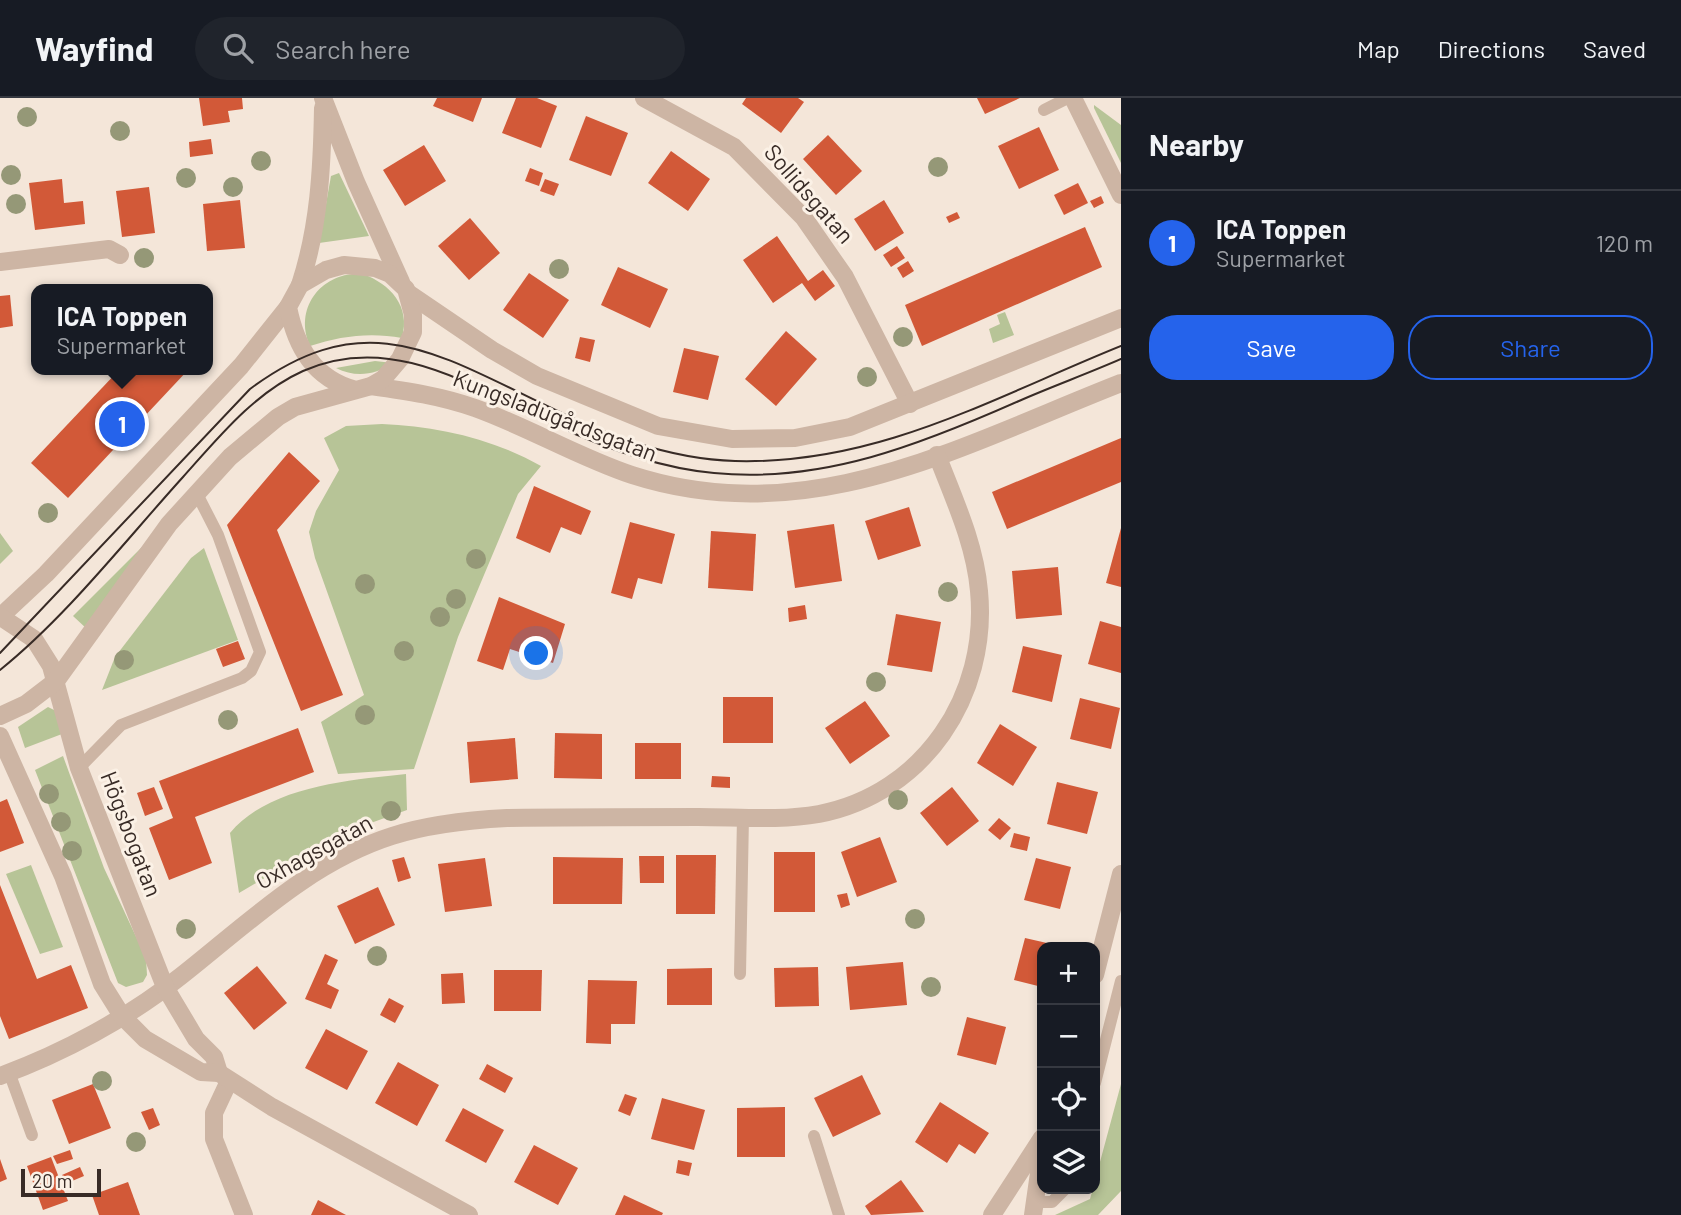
<!DOCTYPE html>
<meta charset="utf-8">
<style>
:root{--surface:#171b24;--page:#20242c;--text:#f1f3f6;--muted:#9ea1a6;--line:#363941;--accent:#2563eb}
body{margin:0;font-family:Barlow,sans-serif;background:var(--page);color:var(--text)}
.controls{position:absolute;right:21px;bottom:21px;display:grid;overflow:hidden;border-radius:14px;box-shadow:0 4px 10px #0003}
.controls button{width:63px;height:63px;display:grid;place-items:center;padding:0;border:0;border-bottom:2px solid var(--line);background:var(--surface);color:var(--text);font:35px sans-serif}
.scale{position:absolute;left:21px;bottom:18px;width:80px;box-sizing:border-box;padding-left:7px;border:4px solid #382b26;border-top:0;font-size:19px;line-height:24px;white-space:nowrap;color:#382b26;-webkit-text-stroke:5px #fbf1e6;paint-order:stroke}
.you{position:absolute;left:537px;top:556px;width:24px;height:24px;margin:-18px;border:5px solid #fff;border-radius:50%;background:#1a73e8;box-shadow:0 0 0 10px #1a73e833}
.badge{display:grid;place-items:center;width:46px;height:46px;border-radius:50%;background:var(--accent);color:#fff;font-size:23px;font-weight:700}
.pin{position:absolute;translate:-50% -50%;border:4px solid #fff;box-shadow:0 2px 7px #0006}
.popup{position:absolute;left:31px;top:186px;width:182px;height:91px;box-sizing:border-box;display:grid;place-content:center;border-radius:14px;background:var(--surface);filter:drop-shadow(0 2px 5px #0005);font-size:23px;white-space:nowrap;color:var(--muted)}
.popup b{font-size:26px;color:var(--text)}
.popup::after{content:'';position:absolute;left:50%;top:100%;margin-left:-14px;border:14px solid transparent;border-top-color:var(--surface)}
.list{margin:0;padding:0;list-style:none}
h2{display:flex;justify-content:space-between;align-items:center;height:91px;margin:0;padding:0 28px;font-size:30px}
h2 small{font-size:23px;font-weight:400;color:var(--muted)}
.list li{display:grid;grid-template-columns:46px 1fr auto;gap:21px;align-items:center;box-sizing:border-box;height:105px;padding:0 28px;border-top:2px solid var(--line)}
.list b{display:block;font-size:26px;white-space:nowrap}
.list p{margin:0;font-size:23px;white-space:nowrap;color:var(--muted)}
.list em{font-size:23px;font-style:normal;color:var(--muted)}
.actions{display:flex;gap:14px;padding:21px 28px}
.actions a{flex:1;padding:16px 0;border:2px solid var(--accent);border-radius:28px;text-align:center;font-size:24px;color:var(--accent)}
.actions .main{background:var(--accent);color:#fff}
.icon{flex:none;width:38px;height:38px;fill:none;stroke:currentColor;stroke-width:2;stroke-linecap:round;stroke-linejoin:round}
.map{position:relative;flex:none;width:1121px;height:1117px;overflow:hidden}
header{display:flex;align-items:center;gap:42px;box-sizing:border-box;height:98px;padding:0 35px;background:var(--surface);border-bottom:2px solid var(--line)}
header strong{font-size:33px}
nav{display:flex;gap:38px;margin-inline-start:auto;font-size:24px}
.search{width:490px;height:63px;background:var(--page);display:flex;align-items:center;gap:18px;box-sizing:border-box;padding:0 24px;border-radius:38px;color:var(--muted);font-size:26px}
main{display:flex}
aside{flex:1;background:var(--surface)}
.map>svg:first-child{display:block}
.green{fill:#b7c497}
.building{fill:#d25938}
.lines{fill:none;stroke-linecap:round;stroke-linejoin:round}
.service{stroke:#cdb5a4;stroke-width:12}
.minor{stroke:#cdb5a4;stroke-width:18}
.tertiary{stroke:#cdb5a4;stroke-width:18}
.tram{stroke:#382b26;stroke-width:2}
.tree{fill:#959877}
.labels{text-anchor:middle;stroke-width:6;stroke-linejoin:round;paint-order:stroke}
.street-label{font-size:23px;fill:#382b26;stroke:#fbf1e6}
</style>
<header>
<strong>Wayfind</strong>
<div class="search"><svg class="icon" aria-label="search" viewBox="0 0 24 24"><circle cx="10" cy="10" r="6"/><path d="M15 15l6 6"/></svg>Search here</div>
<nav><a>Map</a><a>Directions</a><a>Saved</a></nav>
</header>
<main>
<div class="map">
<svg width="1121" height="1117" viewBox="0 0 1121 1117">
<rect width="100%" height="100%" fill="#f4e6d9"/>
<g class="green">
<polygon points="1094,7 1121,27 1121,65 1094,10"/>
<polygon points="339,75 369,138 319,145 331,78"/>
<path d="M363,176C390,186 411,208 402,240C370,234 340,238 310,248C293,210 322,173 363,176Z"/>
<polygon points="1005,214 1014,237 993,245 989,231 1000,226 997,217"/>
<path d="M375,263L393,265C375,277 356,280 336,270Z"/>
<path d="M382,326C436,328 494,341 541,368L518,396L458,539L414,671L338,676L321,624L364,597L315,460L309,434L316,413L339,372L324,340L346,328Z"/>
<polygon points="0,435 13,453 0,466"/>
<polygon points="145,446 87,531 73,518"/>
<polygon points="204,450 238,542 102,592 115,559 191,460"/>
<polygon points="48,609 56,613 62,636 25,650 18,629"/>
<polygon points="63,658 104,770 146,860 147,877 143,884 126,889 118,885 35,672"/>
<path d="M406,676L407,712L340,736L239,795L230,735C269,688 350,682 406,676Z"/>
<polygon points="31,767 63,849 40,856 6,776"/>
<polygon points="1121,986 1121,1093 1098,1117 1055,1117 1090,1101"/>
</g>
<g class="building">
<polygon points="199,0 242,0 243,11 228,13 230,24 203,28"/>
<polygon points="437,0 482,0 473,24 433,8"/>
<polygon points="516,0 537,0 557,8 541,50 502,35"/>
<polygon points="746,0 798,0 804,4 781,35 742,6"/>
<polygon points="977,0 1020,0 985,16"/>
<polygon points="586,18 628,35 611,78 569,62"/>
<polygon points="1039,29 1059,72 1019,91 998,48"/>
<polygon points="828,37 862,73 836,97 803,61"/>
<polygon points="211,41 213,56 190,59 189,44"/>
<polygon points="424,47 446,83 405,108 383,72"/>
<polygon points="671,53 710,81 688,113 648,85"/>
<polygon points="530,70 543,75 539,88 525,83"/>
<polygon points="62,81 64,105 83,103 85,126 35,132 29,85"/>
<polygon points="545,81 559,86 554,98 540,93"/>
<polygon points="1078,85 1088,105 1064,117 1054,97"/>
<polygon points="149,89 155,135 122,139 116,93"/>
<polygon points="1101,98 1104,105 1094,110 1090,103"/>
<polygon points="240,102 245,150 207,153 203,106"/>
<polygon points="884,102 904,135 875,153 854,121"/>
<polygon points="957,114 960,120 949,125 946,119"/>
<polygon points="470,120 500,155 469,182 438,148"/>
<polygon points="1085,129 1102,169 922,248 905,207"/>
<polygon points="777,138 808,183 823,172 835,188 815,203 802,185 773,205 743,162"/>
<polygon points="897,148 905,160 891,169 883,157"/>
<polygon points="908,163 914,173 903,180 897,170"/>
<polygon points="618,169 668,191 650,230 601,207"/>
<polygon points="529,175 569,202 543,240 503,212"/>
<polygon points="92,186 92,191 61,191 61,189"/>
<polygon points="10,197 13,228 0,230 0,198"/>
<polygon points="786,233 817,261 776,308 745,281"/>
<polygon points="580,239 595,242 590,264 575,260"/>
<polygon points="684,250 719,258 708,302 673,294"/>
<polygon points="119,272 188,272 68,400 31,365"/>
<polygon points="1121,340 1121,384 1007,431 992,394"/>
<polygon points="289,354 320,383 277,432 343,597 301,613 227,427"/>
<polygon points="534,388 591,413 581,437 561,429 550,455 516,440"/>
<polygon points="909,409 921,448 878,462 865,423"/>
<polygon points="630,424 675,436 662,486 638,480 632,501 611,495"/>
<polygon points="834,426 842,483 795,490 787,433"/>
<polygon points="1121,430 1121,489 1106,485"/>
<polygon points="711,433 756,436 753,493 708,490"/>
<polygon points="1058,469 1062,517 1016,521 1012,473"/>
<polygon points="499,499 565,526 553,565 510,551 503,572 477,563"/>
<polygon points="805,507 807,521 789,524 788,510"/>
<polygon points="896,516 941,524 932,574 887,567"/>
<polygon points="1100,523 1121,529 1121,575 1088,566"/>
<polygon points="238,543 245,561 223,569 216,551"/>
<polygon points="1023,548 1062,557 1052,604 1012,594"/>
<rect x="723" y="599" width="50" height="46"/>
<polygon points="1080,600 1120,610 1111,651 1070,641"/>
<polygon points="865,603 890,638 850,666 825,630"/>
<polygon points="1000,626 1037,649 1013,688 977,665"/>
<polygon points="298,630 314,674 195,719 212,765 169,782 149,730 173,720 159,683"/>
<polygon points="555,635 602,636 602,681 554,680"/>
<polygon points="515,640 518,681 470,685 467,644"/>
<rect x="635" y="645" width="46" height="36"/>
<polygon points="712,678 730,679 730,690 711,689"/>
<polygon points="1057,684 1098,694 1087,736 1047,726"/>
<polygon points="154,689 163,711 145,718 137,695"/>
<polygon points="952,689 979,723 947,748 920,715"/>
<polygon points="7,701 24,745 0,754 0,704"/>
<polygon points="999,720 1011,730 1000,742 988,732"/>
<polygon points="1014,735 1030,739 1027,753 1010,749"/>
<polygon points="880,739 897,784 857,799 841,754"/>
<rect x="774" y="754" width="41" height="60"/>
<polygon points="676,757 716,757 715,816 676,816"/>
<polygon points="639,758 664,758 664,785 640,785"/>
<polygon points="404,759 411,780 398,784 392,762"/>
<polygon points="553,759 623,760 622,806 553,806"/>
<polygon points="485,760 492,808 445,814 438,766"/>
<polygon points="1036,760 1071,769 1060,811 1024,802"/>
<polygon points="0,787 37,881 71,867 88,910 9,941 0,918"/>
<polygon points="378,789 395,827 355,846 337,808"/>
<polygon points="847,795 850,807 841,810 837,797"/>
<polygon points="1025,840 1060,848 1042,849 1042,889 1014,882"/>
<polygon points="325,856 338,862 327,886 339,892 331,911 305,901"/>
<polygon points="903,864 907,907 850,912 846,869"/>
<polygon points="257,868 287,905 254,932 224,895"/>
<polygon points="818,869 819,908 775,909 774,870"/>
<polygon points="712,870 712,907 667,907 667,871"/>
<polygon points="494,872 542,872 541,913 494,913"/>
<polygon points="463,875 465,905 442,906 441,876"/>
<polygon points="588,882 637,883 635,926 611,926 611,946 586,945"/>
<polygon points="389,900 404,908 395,925 380,917"/>
<polygon points="967,919 1006,929 996,967 957,957"/>
<polygon points="326,931 368,953 347,992 305,970"/>
<polygon points="398,964 439,987 417,1028 375,1005"/>
<polygon points="487,966 513,980 505,995 479,981"/>
<polygon points="862,977 881,1016 833,1039 814,1000"/>
<polygon points="93,986 111,1030 69,1046 52,1002"/>
<polygon points="625,996 637,1000 630,1018 618,1013"/>
<polygon points="662,1000 705,1012 694,1052 651,1041"/>
<polygon points="940,1004 989,1035 975,1056 959,1046 947,1065 915,1044"/>
<polygon points="785,1009 785,1059 737,1059 737,1010"/>
<polygon points="153,1010 160,1027 149,1032 141,1014"/>
<polygon points="463,1010 504,1032 486,1065 445,1043"/>
<polygon points="534,1047 578,1070 558,1107 514,1084"/>
<polygon points="70,1052 73,1061 57,1066 53,1058"/>
<polygon points="51,1059 68,1103 43,1112 27,1068"/>
<polygon points="0,1061 7,1081 0,1084"/>
<polygon points="678,1062 692,1065 689,1078 676,1075"/>
<polygon points="80,1069 84,1078 65,1086 62,1077"/>
<polygon points="901,1082 924,1114 871,1117 865,1108"/>
<polygon points="128,1084 140,1117 99,1117 92,1097"/>
<polygon points="624,1097 663,1115 662,1117 615,1117"/>
<polygon points="318,1102 346,1117 311,1117"/>
</g>
<g class="lines">
<g class="service">
<polyline points="1044,12 1068,0"/>
<polyline points="79,670 121,627 242,580 251,573 260,554 218,437 196,394"/>
<polyline points="740,876 743,719"/>
<polyline points="9,974 32,1037"/>
<polyline points="1095,985 1121,883"/>
<polyline points="814,1038 839,1117"/>
<polyline points="1036,1104 1052,1104 1065,1091"/>
</g>
<g class="minor">
<polyline points="644,0 734,49 804,120 845,179 910,306"/>
<polyline points="1073,0 1121,97"/>
<polyline points="0,164 109,151 120,157"/>
<polyline points="408,195 492,252 537,278 658,328 732,341 795,340 850,329 1121,220"/>
<path d="M371,288C407,293 441,298 475,310C528,329 578,359 632,377C809,434 960,348 1121,285"/>
<polyline points="1095,877 1121,776"/>
<path d="M0,978C63,955 128,920 181,878C246,827 310,764 392,738C429,726 469,722 507,720C571,719 634,719 698,719C738,719 780,723 819,716C924,696 989,597 979,493C975,446 954,401 937,357"/>
<polyline points="229,983 214,1015 214,1041 244,1117"/>
<polyline points="992,1117 1042,1040"/>
<polyline points="1033,1117 1042,1054"/>
</g>
<g class="tertiary">
<polyline points="323,0 356,84 401,184"/>
<path d="M300,187C319,129 322,71 323,10"/>
<polyline points="0,519 46,476 241,268 288,209"/>
<polyline points="1,519 34,541 51,568 79,670 165,889 196,941 214,959 219,975"/>
<path d="M0,618L26,606L56,583L169,426L230,359L278,319L295,309L371,288L383,281L400,261L413,234V217L406,191L390,176L375,170L344,167L326,172L300,187L288,209C296,249 314,281 356,292"/>
<polyline points="0,638 63,778 102,886 122,918 145,941 201,974 219,975 272,1009 469,1117"/>
</g>
<g class="tram">
<path d="M0,555L250,291C363,207 433,253 543,306C604,336 667,361 735,363C878,367 992,300 1121,248"/>
<path d="M0,572C67,518 125,443 183,379C218,340 254,295 303,273C393,233 474,290 553,326C604,350 658,370 714,375C822,386 922,346 1019,303C1053,288 1087,276 1121,261"/>
</g>
</g>
<g class="tree">
<circle cx="27" cy="19" r="10"/>
<circle cx="120" cy="33" r="10"/>
<circle cx="261" cy="63" r="10"/>
<circle cx="938" cy="69" r="10"/>
<circle cx="11" cy="77" r="10"/>
<circle cx="186" cy="80" r="10"/>
<circle cx="233" cy="89" r="10"/>
<circle cx="16" cy="106" r="10"/>
<circle cx="144" cy="160" r="10"/>
<circle cx="559" cy="171" r="10"/>
<circle cx="903" cy="239" r="10"/>
<circle cx="867" cy="279" r="10"/>
<circle cx="48" cy="415" r="10"/>
<circle cx="476" cy="461" r="10"/>
<circle cx="365" cy="486" r="10"/>
<circle cx="948" cy="494" r="10"/>
<circle cx="456" cy="501" r="10"/>
<circle cx="440" cy="519" r="10"/>
<circle cx="404" cy="553" r="10"/>
<circle cx="124" cy="562" r="10"/>
<circle cx="876" cy="584" r="10"/>
<circle cx="365" cy="617" r="10"/>
<circle cx="228" cy="622" r="10"/>
<circle cx="49" cy="696" r="10"/>
<circle cx="898" cy="702" r="10"/>
<circle cx="391" cy="713" r="10"/>
<circle cx="61" cy="724" r="10"/>
<circle cx="72" cy="753" r="10"/>
<circle cx="915" cy="821" r="10"/>
<circle cx="186" cy="831" r="10"/>
<circle cx="377" cy="858" r="10"/>
<circle cx="931" cy="889" r="10"/>
<circle cx="102" cy="983" r="10"/>
<circle cx="136" cy="1044" r="10"/>
</g>
<g class="labels">
<g class="street-label">
<text transform="translate(809 96) rotate(49)" y="8">Sollidsgatan</text>
<text transform="translate(555 318) rotate(21)" y="8">Kungsladugårdsgatan</text>
<text transform="translate(131 736) rotate(69)" y="8">Högsbogatan</text>
<text transform="translate(314 754) rotate(-29)" y="8">Oxhagsgatan</text>
</g>
</g>
</svg>
<div class="controls">
<button>+</button>
<button>−</button>
<button><svg class="icon" aria-label="locate" viewBox="0 0 24 24"><circle cx="12" cy="12" r="6"/><path d="M12 2v4M12 18v4M2 12h4M18 12h4"/></svg></button>
<button><svg class="icon" aria-label="layers" viewBox="0 0 24 24"><path d="M12 4l9 5-9 5-9-5zM3 14l9 5 9-5"/></svg></button>
</div>
<div class="scale">20 m</div>
<div class="you"></div>
<div class="pin badge" style="left:122px;top:326px">1</div>
<div class="popup"><b>ICA Toppen</b>Supermarket</div>
</div>
<aside>
<h2>Nearby<small></small></h2>
<ul class="list">
<li><span class="badge">1</span><div><b>ICA Toppen</b><p>Supermarket</p></div><em>120 m</em></li>
</ul>
<div class="actions"><a class="main">Save</a><a>Share</a></div>
</aside>
</main>
